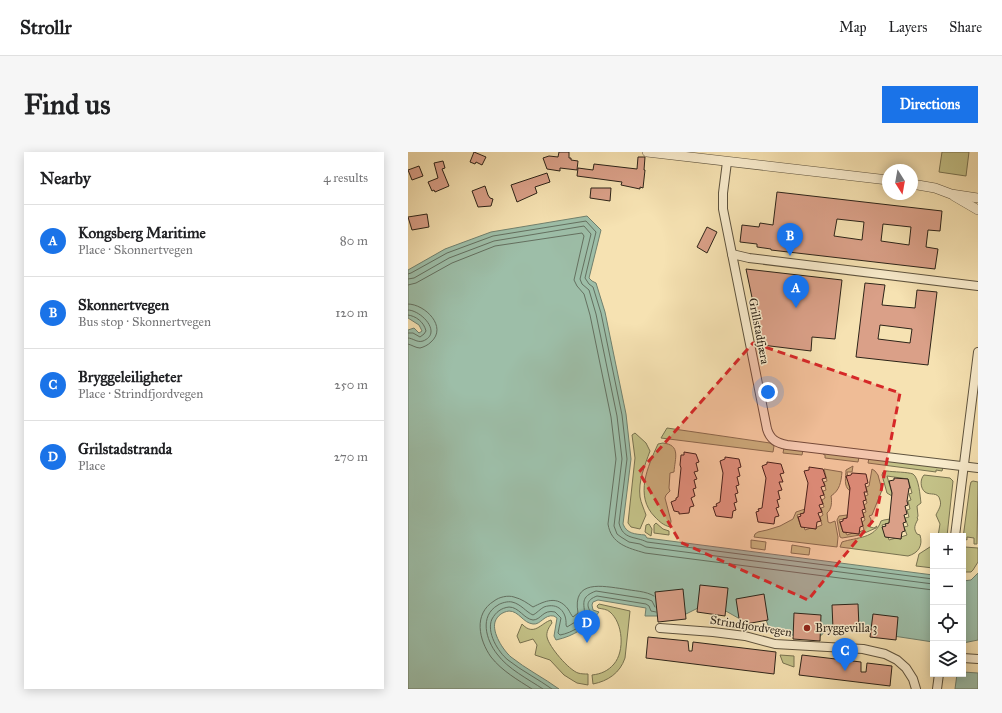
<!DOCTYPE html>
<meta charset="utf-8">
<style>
:root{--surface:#fff;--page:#f6f6f6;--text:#202124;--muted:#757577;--line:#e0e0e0;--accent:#1a73e8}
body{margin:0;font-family:"IM FELL Great Primer",serif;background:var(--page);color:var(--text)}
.controls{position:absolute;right:12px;bottom:12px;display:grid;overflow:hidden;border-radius:0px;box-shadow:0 2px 10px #0003}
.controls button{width:36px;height:36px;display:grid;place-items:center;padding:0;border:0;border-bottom:1px solid var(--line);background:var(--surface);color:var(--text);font:20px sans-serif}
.compass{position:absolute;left:474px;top:12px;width:36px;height:36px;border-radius:50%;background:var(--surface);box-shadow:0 2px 10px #0003;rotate:169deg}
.you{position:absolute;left:360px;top:240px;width:14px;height:14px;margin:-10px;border:3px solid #fff;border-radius:50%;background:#1a73e8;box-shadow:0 0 0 6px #1a73e833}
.badge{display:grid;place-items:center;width:26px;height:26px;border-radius:50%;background:var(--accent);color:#fff;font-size:13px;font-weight:700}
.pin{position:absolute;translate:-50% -33px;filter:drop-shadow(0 1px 2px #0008)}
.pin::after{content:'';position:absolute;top:21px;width:14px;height:12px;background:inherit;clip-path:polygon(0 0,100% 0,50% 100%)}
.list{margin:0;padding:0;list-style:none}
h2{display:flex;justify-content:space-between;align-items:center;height:52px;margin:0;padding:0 16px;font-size:17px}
h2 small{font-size:13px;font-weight:400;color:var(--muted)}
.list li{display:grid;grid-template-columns:26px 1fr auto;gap:12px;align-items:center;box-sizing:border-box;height:72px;padding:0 16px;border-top:1px solid var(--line)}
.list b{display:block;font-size:15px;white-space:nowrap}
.list p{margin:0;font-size:13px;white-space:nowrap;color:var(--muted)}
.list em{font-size:13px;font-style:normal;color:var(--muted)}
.icon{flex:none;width:22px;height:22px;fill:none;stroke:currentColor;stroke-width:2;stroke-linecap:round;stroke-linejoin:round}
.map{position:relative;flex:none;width:570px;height:537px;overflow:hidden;border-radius:0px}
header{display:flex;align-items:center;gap:24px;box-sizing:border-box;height:56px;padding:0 20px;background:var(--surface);border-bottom:1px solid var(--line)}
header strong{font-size:19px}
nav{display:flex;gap:22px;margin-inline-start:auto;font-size:14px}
.intro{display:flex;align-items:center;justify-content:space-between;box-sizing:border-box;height:96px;padding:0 24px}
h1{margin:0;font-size:28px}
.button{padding:10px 18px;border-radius:0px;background:var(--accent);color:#fff;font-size:14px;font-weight:700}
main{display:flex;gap:24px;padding:0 24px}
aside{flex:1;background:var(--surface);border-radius:0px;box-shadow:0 2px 10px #0003}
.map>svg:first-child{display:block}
.green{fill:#c3c187;stroke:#787250}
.water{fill:#9dbea8;stroke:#70806e}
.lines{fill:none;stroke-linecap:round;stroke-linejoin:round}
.shore{stroke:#647060;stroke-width:1}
.building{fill:#daa088;stroke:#2c2318;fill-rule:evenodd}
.minor-casing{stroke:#5e533e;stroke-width:10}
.tertiary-casing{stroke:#5e533e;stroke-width:10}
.minor{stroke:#f9eccd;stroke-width:8}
.tertiary{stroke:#f9eccd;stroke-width:9}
.marked{fill:#d62828;fill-opacity:0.2;stroke:#d62828;stroke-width:3;stroke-dasharray:8 5;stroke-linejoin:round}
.poi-dot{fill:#8f2418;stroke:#f9eccd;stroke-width:1.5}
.labels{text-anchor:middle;stroke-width:3;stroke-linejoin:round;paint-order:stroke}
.street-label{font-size:12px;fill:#2c2318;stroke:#f9eccd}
.poi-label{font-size:12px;fill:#2c2318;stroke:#f9eccd;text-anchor:start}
</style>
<header>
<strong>Strollr</strong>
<nav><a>Map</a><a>Layers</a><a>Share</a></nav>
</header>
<div class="intro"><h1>Find us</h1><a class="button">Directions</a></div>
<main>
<aside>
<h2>Nearby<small>4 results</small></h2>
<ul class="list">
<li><span class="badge">A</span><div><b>Kongsberg Maritime</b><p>Place · Skonnertvegen</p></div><em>80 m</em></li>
<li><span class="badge">B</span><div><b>Skonnertvegen</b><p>Bus stop · Skonnertvegen</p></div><em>120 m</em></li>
<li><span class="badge">C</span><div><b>Bryggeleiligheter</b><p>Place · Strindfjordvegen</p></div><em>250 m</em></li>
<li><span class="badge">D</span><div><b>Grilstadstranda</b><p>Place</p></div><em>270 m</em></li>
</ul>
</aside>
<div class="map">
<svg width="570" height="537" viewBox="0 0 570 537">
<rect width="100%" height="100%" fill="#f6e2b2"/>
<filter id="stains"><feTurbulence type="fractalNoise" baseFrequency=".005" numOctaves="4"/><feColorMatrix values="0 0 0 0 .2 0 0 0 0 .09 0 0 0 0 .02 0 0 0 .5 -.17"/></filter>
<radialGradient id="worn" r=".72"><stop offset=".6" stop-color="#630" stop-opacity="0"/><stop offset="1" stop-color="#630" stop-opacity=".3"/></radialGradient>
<g class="green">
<polygon points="534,0 561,0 558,24 531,20"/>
<polygon points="259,276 362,291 366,294 365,300 253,286"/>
<path d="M227,281L238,291L242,299C237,313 230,329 232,345C233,351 236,357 238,363L232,377L223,375L220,371L227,306L224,283Z"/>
<path d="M255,291C273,293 267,306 266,320L262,321L261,336L262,339L258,343L257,346L263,369L262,375C255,373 252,370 247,365C226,344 240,314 250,292Z"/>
<polygon points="376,296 395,298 394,303 375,301"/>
<polygon points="415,301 451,305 450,310 417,306 417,303 415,302"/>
<polygon points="461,306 535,315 534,319 528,318 528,320 460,311"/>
<path d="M445,314L444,320H439L442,339C435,334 438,325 438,318Z"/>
<path d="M416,317L434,320C433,330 432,338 423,344C424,349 424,357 419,361L420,370L422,371L427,369L430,385L429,395L346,385L347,382L350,380L359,378L372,374L385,367L388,360L397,357L396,361L389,363L393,375H396L397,378L403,376L408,377L409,375L414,373L412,365L415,363L413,356L416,355L414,348L417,346L415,339L418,338L416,330L419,329Z"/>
<polygon points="464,317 467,319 470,323 474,338 464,363 461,364 463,367 462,375 466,376 469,374 468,376 452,383 434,386 432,385 429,368 431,364 439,363 439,366 431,368 435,380 438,381 439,383 445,381 451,382 451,380 456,378 454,370 457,368 455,361 458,360 456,353 459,351 457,344 460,343 458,335 461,334"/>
<path d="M479,319C485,320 500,320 505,322C511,326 512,344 513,351L509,354L510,364L509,366L510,367C507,373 505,376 509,382L512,383C515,393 511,401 500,404L432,395L434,390C449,385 467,387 473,369L476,368L482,367L481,371L474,373L478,385H480L481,388L488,386L493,387V385L499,383L496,375L500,374L497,366L501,365L499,358L502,357L500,349L503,348L501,342L504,341L500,327L479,324L484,341V344L479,341L474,323L475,320Z"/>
<path d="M516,323L542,326L545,329L539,384H530L532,372L528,363C530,358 534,354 532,348C530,339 522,344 517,340C512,336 512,327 516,323Z"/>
<polygon points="565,329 570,330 569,392 566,392 566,386 559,385 559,388 555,386 562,334 563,330"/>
<polygon points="248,371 255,377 261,379 261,383 246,381 246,373"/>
<polygon points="241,372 244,377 243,384 237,380 238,373"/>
<polygon points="343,388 358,390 357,398 343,396"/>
<polygon points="384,393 402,396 401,403 383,401"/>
<polygon points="525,393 525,416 508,414 511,402"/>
<polygon points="557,395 570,396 570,410 565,418 563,420 555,420 555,396"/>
<path d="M191,452L222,459L217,506C212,521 200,529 185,532L184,523C193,522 200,519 206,512C217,499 215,471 202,460C199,457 194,457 190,456L189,454Z"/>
<path d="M143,468L144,471C141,475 138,480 139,485C141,495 161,518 170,521C173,522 177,522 180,522V533L169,531L164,528L156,523L142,508L127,503L129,493L125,487L112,491L109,484L114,472C126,485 133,471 143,468Z"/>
<polygon points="372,503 386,504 386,515 375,511"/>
</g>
<g class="water">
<path d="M179,64L193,78L181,126L184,129L188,131L197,160L218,262L223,307L215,372C219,382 227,382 237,383L239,386L525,423V490L459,480L447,472H426L410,486L363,481L357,465L332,467L316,458L290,456L276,463L257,464H237L238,456L190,448L185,450L184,453L185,458L191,460C180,475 166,484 148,488L146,484L149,466L146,464C136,462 133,473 125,472C115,471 111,459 101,459C94,460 89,464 87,470C84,481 95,498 103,505C118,517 136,526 151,537H0V178L6,176L11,181L14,179L11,173L0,166V118L37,97L83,80Z"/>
<polygon points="570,421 570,488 555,491 555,429 563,428"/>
<polygon points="555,520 570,521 570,537 547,537 549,522 555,522"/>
</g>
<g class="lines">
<g class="shore">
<path d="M0,122L3,121L39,101L85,84L178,69L188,80L177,126L181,132L185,135L193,161L214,263L219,307L211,371C215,388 227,384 239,390L525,427"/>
<polyline points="0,127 6,126 41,106 86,89 176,74 183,82 172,127 174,132 181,138 188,162 209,264 214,307 206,374 209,382 213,385 221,390 232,392 238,395 525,432"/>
<path d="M0,133L8,131L44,111L87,94L174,81L176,84L166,128L169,134L176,142L182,163L203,265L208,307L200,372C203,392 220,396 237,401L525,438"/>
<path d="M0,152C17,152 40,175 23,190C20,193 16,195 12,196C8,196 4,193 0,192"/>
<path d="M0,158C13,158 35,181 15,189C9,191 5,186 0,186"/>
<path d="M0,163C8,164 16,170 18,179L16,182L12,185L5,181H0"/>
<path d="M124,537C110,528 94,519 83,505C71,488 65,462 86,449C91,445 100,443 106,445C114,447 119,451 125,455C137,449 149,443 160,457C162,460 163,463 165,465L170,461C164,427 194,434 216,437C226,439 238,439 246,444"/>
<path d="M135,537C120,527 100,517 89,502C78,488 71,464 90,453C93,451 100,449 104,450C113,452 118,460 125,463C129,461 132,457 136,455C150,450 159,460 158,473L159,475L177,464C176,451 172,445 188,439L239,447L244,449L247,455"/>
<path d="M144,537C130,527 114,519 100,508C90,500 78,480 84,467C88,460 93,456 101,455C111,455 116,467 125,468C133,468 135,457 147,460L153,466L150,481L152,483C164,481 178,472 184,462C178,454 178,448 189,444L238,452L241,454L243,459L248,460"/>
</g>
</g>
<g class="building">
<polygon points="66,0 78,5 74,13 68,10 67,12 62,10"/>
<polygon points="151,0 161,0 161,6 163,6 163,8 170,9 169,18 152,16 152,19 139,17 135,6 141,4 150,5"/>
<polygon points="230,5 237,5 236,18 237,18 235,36 232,35 232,37 213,33 214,30 169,24 170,16 185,18 186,12 229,17"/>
<polygon points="35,9 37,16 34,17 41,34 27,40 26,38 24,39 20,30 30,26 26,11"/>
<polygon points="11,14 15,24 4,28 0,18"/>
<polygon points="139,21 142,30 127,35 129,41 109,50 103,33"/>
<polygon points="77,34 80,43 82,46 85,47 83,54 70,55 64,39"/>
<polygon points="183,36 203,36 202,49 182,46"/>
<path d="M369,40L534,59L532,79L520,78L518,95L530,97L527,117L363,98V97L349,95V92L332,90L334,73L351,75L352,71L365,73ZM429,67L456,70L454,88L426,84ZM475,72L503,75L501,93L473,89Z"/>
<polygon points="19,62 21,75 4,78 0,65"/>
<polygon points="299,75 309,80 299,101 289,95"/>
<polygon points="338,117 434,128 427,187 404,185 403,199 354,193"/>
<path d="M457,131L477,133L474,153L507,156L509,138L529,140L520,213L448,205ZM472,173L504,177L502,191L470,187Z"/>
<polygon points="276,300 288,302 291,310 288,311 290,319 286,320 289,327 286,328 288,336 285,337 287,344 283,346 286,354 282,355 281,361 271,362 271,360 266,359 263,350 268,348 268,346 270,345 273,316 272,313 273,303 276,303"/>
<polygon points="317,305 331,307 333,315 330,316 332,324 329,325 331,333 328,334 330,341 327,342 329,350 326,351 328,358 325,359 324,366 308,364 305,355 309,354 308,352 312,350 315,321 312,309 317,307"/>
<polygon points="359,310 373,312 376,321 372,322 375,330 371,330 374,338 370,339 372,347 369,348 371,355 368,356 371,364 367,365 366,372 350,370 348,360 351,359 350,357 354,356 358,326 354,314 359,312"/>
<polygon points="401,315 415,317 418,326 414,327 417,334 413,335 416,343 412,344 415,352 411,353 414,360 410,361 413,369 409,370 408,377 393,375 390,365 393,364 392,362 396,361 400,331 396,319 401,318"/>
<polygon points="444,321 458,322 460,331 457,332 459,340 456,340 458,348 455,349 457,357 454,358 456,365 453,366 455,374 452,375 451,382 435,380 432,370 435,369 435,367 439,366 442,336 438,324 443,323"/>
<polygon points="486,326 500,327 502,336 501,336 499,349 500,353 497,354 499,362 496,363 498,370 495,371 497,379 494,380 493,387 477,385 474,375 478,374 477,372 481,371 484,341 481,329 486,328"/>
<polygon points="292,433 320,436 317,464 289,460"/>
<polygon points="275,437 278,467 250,470 247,440"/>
<polygon points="356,442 360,468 332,473 328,447"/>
<polygon points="450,452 451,475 425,477 424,453"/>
<polygon points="386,461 413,463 412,489 385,487"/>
<polygon points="465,462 490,465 488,488 462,485"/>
<polygon points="240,485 280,489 281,499 284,499 285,490 368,500 366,522 238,506"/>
<polygon points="394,503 453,510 453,520 458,520 459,511 484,514 482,534 391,523"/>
</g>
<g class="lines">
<defs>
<g id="minor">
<path d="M319,10L315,41V57L359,277C362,287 368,291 379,293L570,316"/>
<polyline points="324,102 341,106 570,134"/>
<polyline points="547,384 570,200"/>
<polyline points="252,476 305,480 337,484 367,492 455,497 477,502 489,508 498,516 505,527 508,537"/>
<polyline points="555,506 570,507"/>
<polyline points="529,537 531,522"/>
</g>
<g id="tertiary">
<polyline points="239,0 480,28"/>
<polyline points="504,32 527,36 543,42 570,46"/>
<polyline points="546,44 570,58"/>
</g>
</defs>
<use href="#minor" class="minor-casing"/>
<use href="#tertiary" class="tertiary-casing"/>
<use href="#minor" class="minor"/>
<use href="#tertiary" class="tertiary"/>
</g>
<path class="marked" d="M345,191L492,241L468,365L400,448L272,390L231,320Z"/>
<circle class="poi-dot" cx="399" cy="476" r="4"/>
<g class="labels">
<g class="street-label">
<text transform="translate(351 179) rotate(79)" y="4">Grillstadfjæra</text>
<text transform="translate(343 474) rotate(9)" y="4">Strindfjordvegen</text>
</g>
<g class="poi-label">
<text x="407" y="480">Bryggevilla 3</text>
</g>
</g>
<rect width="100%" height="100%" filter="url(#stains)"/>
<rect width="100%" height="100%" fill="url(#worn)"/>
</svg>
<div class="controls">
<button>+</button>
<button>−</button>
<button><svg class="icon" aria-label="locate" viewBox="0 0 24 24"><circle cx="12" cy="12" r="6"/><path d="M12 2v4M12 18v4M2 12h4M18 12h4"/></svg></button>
<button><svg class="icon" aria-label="layers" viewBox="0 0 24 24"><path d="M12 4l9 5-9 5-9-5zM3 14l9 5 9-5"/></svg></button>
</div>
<svg class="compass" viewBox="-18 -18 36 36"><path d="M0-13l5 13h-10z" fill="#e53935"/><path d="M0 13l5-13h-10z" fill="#757577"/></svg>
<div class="you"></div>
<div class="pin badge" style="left:388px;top:156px">A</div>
<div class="pin badge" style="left:382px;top:104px">B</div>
<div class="pin badge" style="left:437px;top:519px">C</div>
<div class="pin badge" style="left:179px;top:491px">D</div>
</div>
</main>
